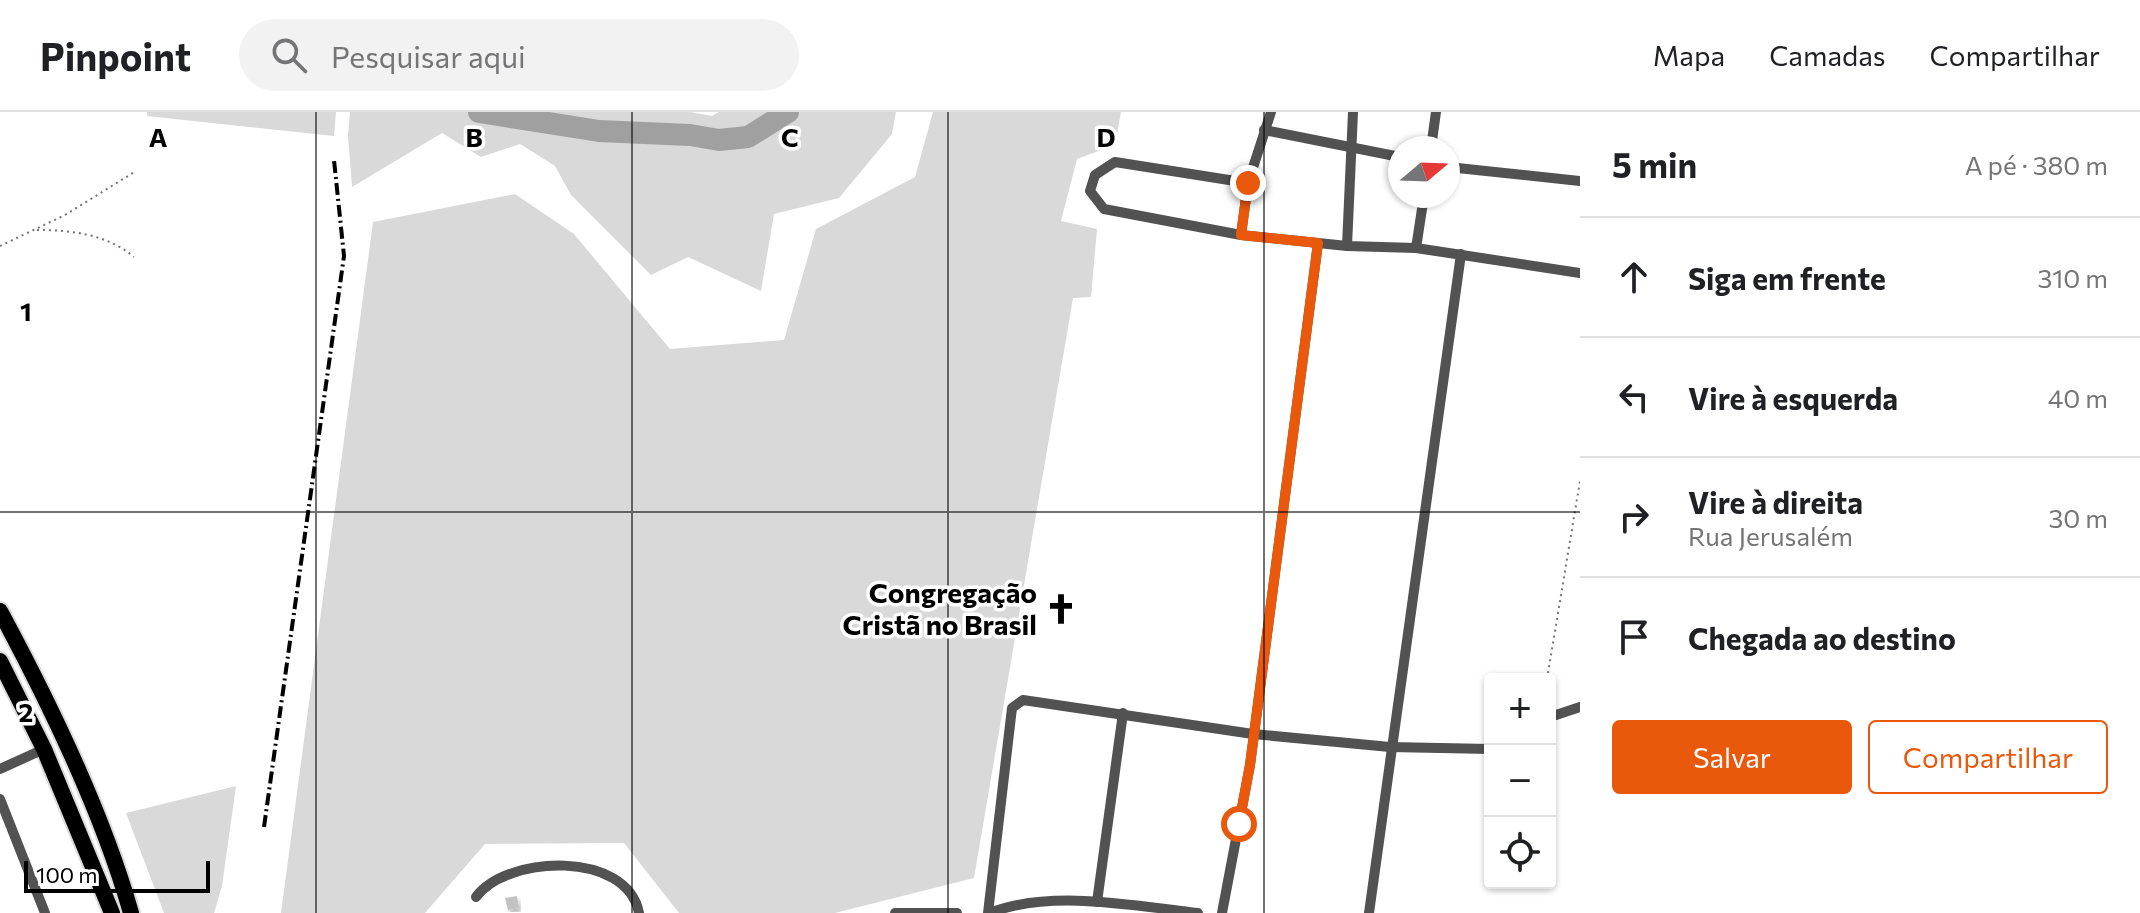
<!DOCTYPE html>
<html lang="pt">
<meta charset="utf-8">
<style>
:root{--surface:#fff;--page:#f2f2f2;--text:#202124;--muted:#757577;--line:#e0e0e0;--accent:#ea580c}
body{margin:0;font-family:Commissioner,sans-serif;background:var(--page);color:var(--text)}
.controls{position:absolute;right:24px;bottom:24px;display:grid;overflow:hidden;border-radius:8px;box-shadow:0 2px 6px #0004}
.controls button{width:72px;height:72px;display:grid;place-items:center;padding:0;border:0;border-bottom:2px solid var(--line);background:var(--surface);color:var(--text);font:40px sans-serif}
.compass{position:absolute;left:1388px;top:24px;width:72px;height:72px;border-radius:50%;background:var(--surface);box-shadow:0 2px 6px #0004;rotate:71deg}
.scale{position:absolute;left:24px;bottom:20px;width:186px;box-sizing:border-box;padding-left:8px;border:4px solid #000;border-top:0;font-size:22px;line-height:28px;white-space:nowrap;color:#000;-webkit-text-stroke:6px #fff;paint-order:stroke}
.stop{position:absolute;width:24px;height:24px;margin:-18px;border:6px solid #ea580c;border-radius:50%;background:#fff}
.stop.end{background:#ea580c;border-color:#fff;box-shadow:0 2px 8px #0008}
.list{margin:0;padding:0;list-style:none}
h2{display:flex;justify-content:space-between;align-items:center;height:104px;margin:0;padding:0 32px;font-size:34px}
h2 small{font-size:26px;font-weight:400;color:var(--muted)}
.list li{display:grid;grid-template-columns:52px 1fr auto;gap:24px;align-items:center;box-sizing:border-box;height:120px;padding:0 32px;border-top:2px solid var(--line)}
.list b{display:block;font-size:30px;white-space:nowrap}
.list p{margin:0;font-size:26px;white-space:nowrap;color:var(--muted)}
.list em{font-size:26px;font-style:normal;color:var(--muted)}
.actions{display:flex;gap:16px;padding:24px 32px}
.actions a{flex:1;padding:18px 0;border:2px solid var(--accent);border-radius:8px;text-align:center;font-size:28px;color:var(--accent)}
.actions .main{background:var(--accent);color:#fff}
.icon{flex:none;width:44px;height:44px;fill:none;stroke:currentColor;stroke-width:2;stroke-linecap:round;stroke-linejoin:round}
.map{position:relative;flex:none;width:1580px;height:801px;overflow:hidden}
header{display:flex;align-items:center;gap:48px;box-sizing:border-box;height:112px;padding:0 40px;background:var(--surface);border-bottom:2px solid var(--line)}
header strong{font-size:38px}
nav{display:flex;gap:44px;margin-inline-start:auto;font-size:28px}
.search{width:560px;height:72px;background:var(--page);display:flex;align-items:center;gap:20px;box-sizing:border-box;padding:0 28px;border-radius:44px;color:var(--muted);font-size:30px}
main{display:flex}
aside{flex:1;background:var(--surface)}
.map>svg:first-child{display:block}
.green{fill:#d9d9d9}
.lines{fill:none;stroke-linecap:round;stroke-linejoin:round}
.river{stroke:#a0a0a0;stroke-width:22}
.building{fill:#c2c2c2;filter:url(#shadow)}
.primary-casing{stroke:#dbdbdb;stroke-width:20}
.path{stroke:#747474;stroke-width:2;stroke-dasharray:2 4;stroke-linecap:butt}
.street{stroke:#525252;stroke-width:10}
.primary{stroke:#000;stroke-width:16}
.rail{stroke:#000;stroke-width:4;stroke-dasharray:12 4 2 4;stroke-linecap:butt}
.route{stroke:#ea580c;stroke-width:10}
.grid{fill:none;stroke:#000;stroke-width:2;stroke-opacity:0.55}
.labels{text-anchor:middle;stroke-width:7;stroke-linejoin:round;paint-order:stroke}
.poi-label{font-size:28px;font-weight:bold;fill:#000;stroke:#fff;text-anchor:end}
.grid-label{font-size:26px;text-anchor:middle;font-weight:bold;fill:#000;stroke:#fff;stroke-width:7;stroke-linejoin:round;paint-order:stroke}
</style>
<header>
<strong>Pinpoint</strong>
<div class="search"><svg class="icon" aria-label="search" viewBox="0 0 24 24"><circle cx="10" cy="10" r="6"/><path d="M15 15l6 6"/></svg>Pesquisar aqui</div>
<nav><a>Mapa</a><a>Camadas</a><a>Compartilhar</a></nav>
</header>
<main>
<div class="map">
<svg width="1580" height="801" viewBox="0 0 1580 801">
<defs>
<filter id="shadow"><feDropShadow dx="2.5" dy="4.5" stdDeviation="2" flood-color="#0004"/></filter>
</defs>
<rect width="100%" height="100%" fill="#fff"/>
<g class="green">
<polygon points="147,0 336,0 334,24 147,4"/>
<polygon points="350,0 690,0 712,4 719,0 896,0 892,22 839,86 774,102 761,179 688,145 651,163 571,83 555,54 520,32 481,45 442,21 352,75 348,24"/>
<polygon points="933,0 1121,0 1115,33 1077,47 1061,109 1097,117 1091,185 1073,186 974,766 835,801 679,801 624,731 485,732 425,801 281,801 373,110 515,82 574,122 670,237 784,228 816,117 915,65"/>
<polygon points="236,674 222,774 214,801 164,801 126,701"/>
</g>
<g class="lines">
<polyline class="river" points="479,0 599,19 690,23 719,28 748,25 788,0"/>
</g>
<polygon class="building" points="517,784 519,796 508,798 505,786"/>
<g class="lines">
<defs>
<g id="primary">
<path d="M0,499C49,590 103,702 131,801"/>
<polyline points="0,549 44,637 112,801"/>
</g>
</defs>
<use href="#primary" class="primary-casing"/>
<g class="path">
<path d="M37,118C70,118 107,122 134,145"/>
<polyline points="0,134 65,103 136,59"/>
<polyline points="1547,567 1580,369"/>
</g>
<g class="street">
<polyline points="1264,18 1400,45"/>
<polyline points="1431,36 1436,0"/>
<polyline points="1448,55 1580,69"/>
<polyline points="1248,71 1115,50 1095,63 1090,79 1104,97 1241,123 1347,134 1416,136 1580,161"/>
<polyline points="1241,123 1248,71 1271,0"/>
<polyline points="1347,134 1353,0"/>
<polyline points="1416,136 1424,84"/>
<polyline points="1550,605 1580,595"/>
<polyline points="0,657 44,637"/>
<polyline points="0,687 45,801"/>
<path d="M476,785C507,743 627,738 639,801"/>
<polyline points="1097,790 1123,601"/>
<polyline points="895,801 957,801"/>
<polyline points="988,801 1012,596 1023,588 1253,622 1390,635 1490,637"/>
<path d="M990,801C1050,777 1136,794 1198,801"/>
<polyline points="1222,801 1250,653 1318,131"/>
<polyline points="1369,801 1461,142"/>
</g>
<use href="#primary" class="primary"/>
<polyline class="rail" points="264,715 344,144 334,48"/>
</g>
<g class="lines">
<polyline class="route" points="1239,712 1250,653 1318,131 1241,123 1248,71"/>
</g>
<path class="grid" d="M316,0V801M632,0V801M948,0V801M1264,0V801M0,400H1580"/>
<defs>
<symbol id="church-bare" viewBox="-9 -9 18 18"><path d="M-1.2-6h2.4v3.5h3.3v2.4h-3.3V6h-2.4V-.1h-3.3v-2.4h3.3Z" fill="#000" stroke="#fff" stroke-width="2.5" paint-order="stroke"/></symbol>
</defs>
<g fill-rule="evenodd">
<use href="#church-bare" x="1039" y="475" width="44" height="44"/>
</g>
<g class="labels">
<g class="poi-label">
<text x="1037" y="491">Congregação<tspan x="1037" dy="32">Cristã no Brasil</tspan></text>
</g>
</g>
<g class="grid-label">
<text x="158" y="35">A</text>
<text x="474" y="35">B</text>
<text x="790" y="35">C</text>
<text x="1106" y="35">D</text>
<text x="26" y="209">1</text>
<text x="26" y="610">2</text>
</g>
</svg>
<div class="controls">
<button>+</button>
<button>−</button>
<button><svg class="icon" aria-label="locate" viewBox="0 0 24 24"><circle cx="12" cy="12" r="6"/><path d="M12 2v4M12 18v4M2 12h4M18 12h4"/></svg></button>
</div>
<svg class="compass" viewBox="-18 -18 36 36"><path d="M0-13l5 13h-10z" fill="#e53935"/><path d="M0 13l5-13h-10z" fill="#757577"/></svg>
<div class="scale">100 m</div>
<div class="stop" style="left:1239px;top:712px"></div>
<div class="stop end" style="left:1248px;top:71px"></div>
</div>
<aside>
<h2>5 min<small>A pé · 380 m</small></h2>
<ul class="list">
<li><svg class="icon" aria-label="ahead" viewBox="0 0 24 24"><path d="M12 20V5M6 11l6-6 6 6"/></svg><div><b>Siga em frente</b></div><em>310 m</em></li>
<li><svg class="icon" aria-label="left" viewBox="0 0 24 24"><path d="M17 20v-9H6M10 6l-5 5 5 5"/></svg><div><b>Vire à esquerda</b></div><em>40 m</em></li>
<li><svg class="icon" aria-label="right" viewBox="0 0 24 24"><path d="M7 20v-9h11M14 6l5 5-5 5"/></svg><div><b>Vire à direita</b><p>Rua Jerusalém</p></div><em>30 m</em></li>
<li><svg class="icon" aria-label="arrive" viewBox="0 0 24 24"><path d="M6 21V4h12l-3 4 3 4H6"/></svg><div><b>Chegada ao destino</b></div></li>
</ul>
<div class="actions"><a class="main">Salvar</a><a>Compartilhar</a></div>
</aside>
</main>
